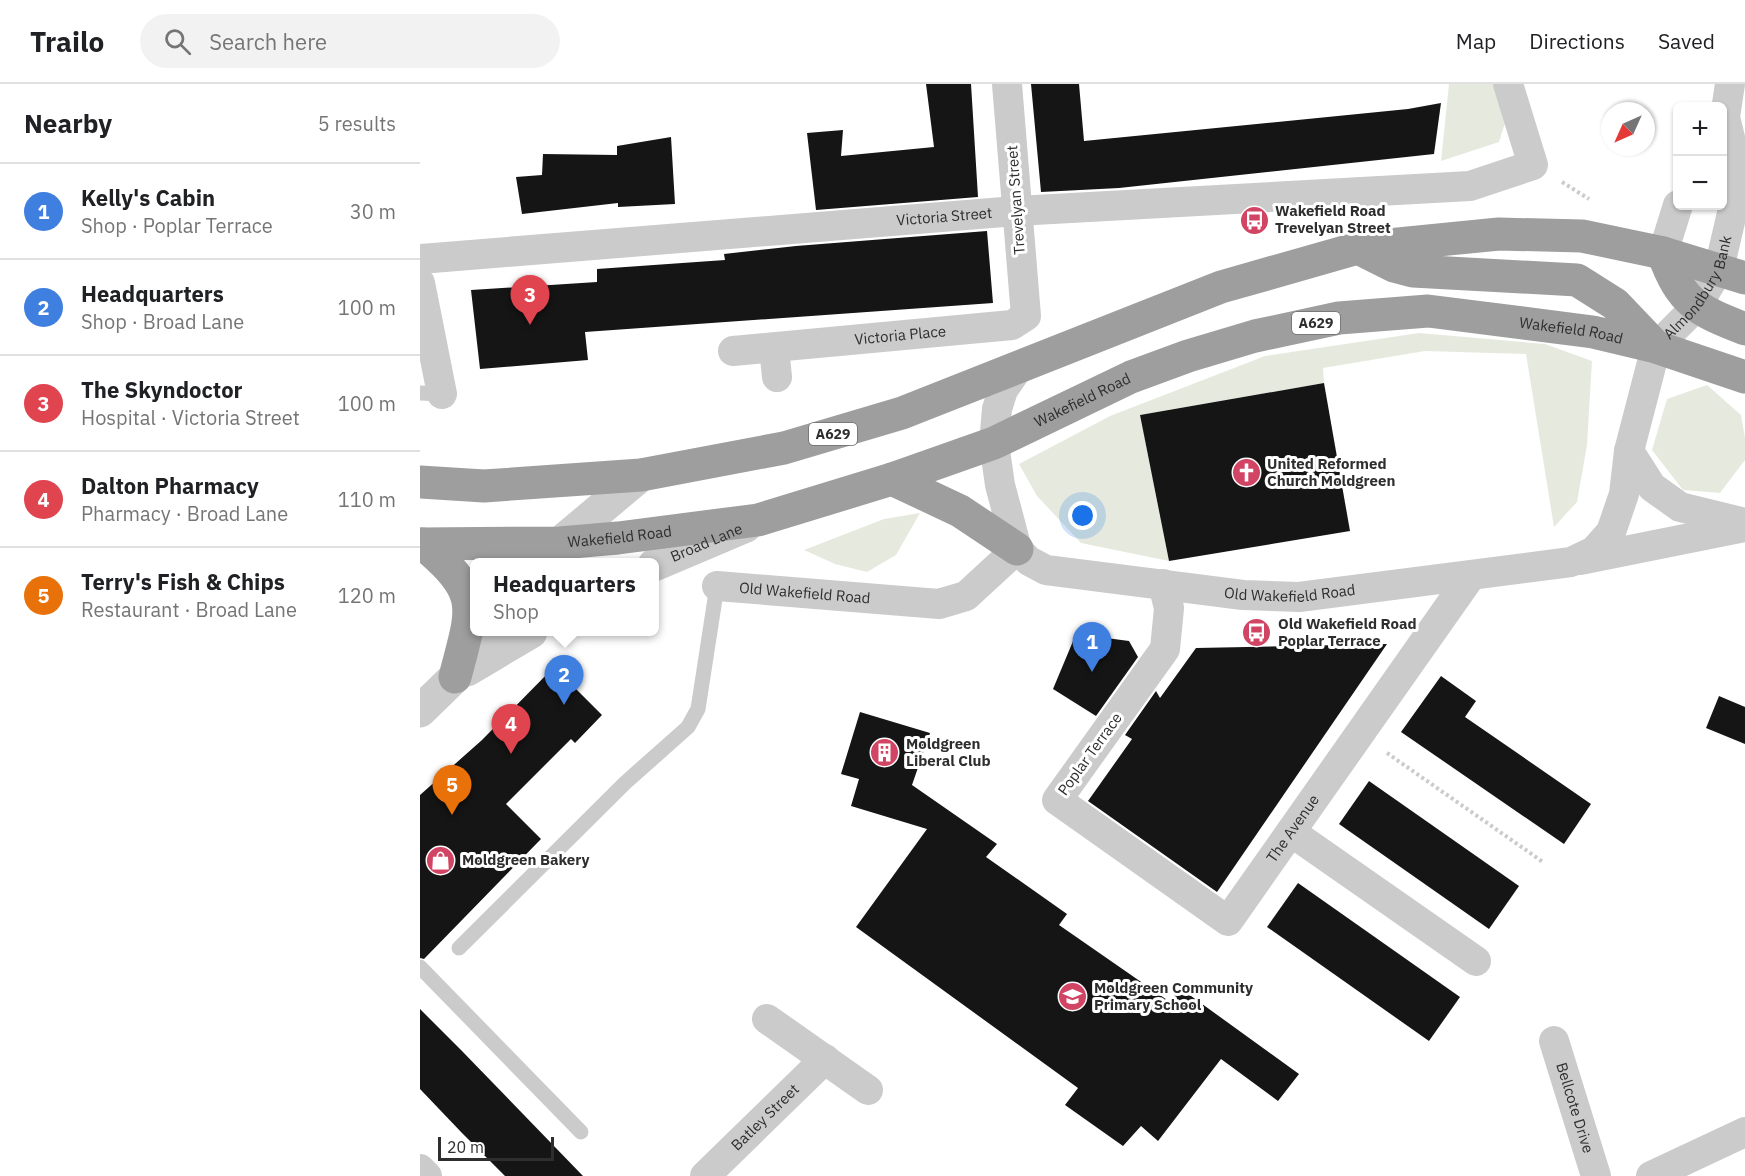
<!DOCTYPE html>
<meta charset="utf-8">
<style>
:root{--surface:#fff;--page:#f2f2f2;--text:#202124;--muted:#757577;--line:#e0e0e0;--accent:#1a73e8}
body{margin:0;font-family:"IBM Plex Sans",sans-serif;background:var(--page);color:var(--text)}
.controls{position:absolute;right:18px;top:18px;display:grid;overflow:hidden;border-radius:9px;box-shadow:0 2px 4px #0004}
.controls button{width:54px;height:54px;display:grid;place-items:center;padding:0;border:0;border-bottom:2px solid var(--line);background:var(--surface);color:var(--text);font:30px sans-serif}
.compass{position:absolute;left:1181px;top:18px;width:54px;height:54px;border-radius:50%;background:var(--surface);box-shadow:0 2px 4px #0004;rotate:225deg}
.scale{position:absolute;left:18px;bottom:15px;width:116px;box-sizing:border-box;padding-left:6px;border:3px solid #2e2e2e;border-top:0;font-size:16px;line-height:21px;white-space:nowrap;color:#2e2e2e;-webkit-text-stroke:4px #fff;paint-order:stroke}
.you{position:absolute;left:663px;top:432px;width:21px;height:21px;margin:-15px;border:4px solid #fff;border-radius:50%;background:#1a73e8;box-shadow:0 0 0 9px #1a73e833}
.badge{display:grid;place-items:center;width:39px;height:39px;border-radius:50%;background:var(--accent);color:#fff;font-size:20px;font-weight:700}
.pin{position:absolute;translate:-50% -50px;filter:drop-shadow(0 2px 3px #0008)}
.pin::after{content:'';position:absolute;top:32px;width:21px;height:18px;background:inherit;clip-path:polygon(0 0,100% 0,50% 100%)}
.popup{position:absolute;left:50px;top:474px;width:189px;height:78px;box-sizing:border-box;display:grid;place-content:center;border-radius:9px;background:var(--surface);filter:drop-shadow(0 2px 4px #0005);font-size:20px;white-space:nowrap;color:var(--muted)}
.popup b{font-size:22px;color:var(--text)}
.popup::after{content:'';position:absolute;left:50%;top:100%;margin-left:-12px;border:12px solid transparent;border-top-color:var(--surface)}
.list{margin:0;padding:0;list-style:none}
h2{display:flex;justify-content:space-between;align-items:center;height:78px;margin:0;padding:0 24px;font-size:26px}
h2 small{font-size:20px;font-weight:400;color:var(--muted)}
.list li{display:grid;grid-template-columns:39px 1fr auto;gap:18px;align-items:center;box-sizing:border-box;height:96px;padding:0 24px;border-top:2px solid var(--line)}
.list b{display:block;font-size:22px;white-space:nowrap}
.list p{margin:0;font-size:20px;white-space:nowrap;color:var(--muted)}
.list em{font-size:20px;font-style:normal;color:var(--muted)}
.icon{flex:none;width:33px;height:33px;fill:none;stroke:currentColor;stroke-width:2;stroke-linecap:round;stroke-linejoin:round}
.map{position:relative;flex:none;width:1325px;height:1092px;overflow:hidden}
header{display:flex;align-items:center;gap:36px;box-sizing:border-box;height:84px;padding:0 30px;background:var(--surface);border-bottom:2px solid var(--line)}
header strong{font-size:28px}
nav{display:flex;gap:33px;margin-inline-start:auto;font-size:21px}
.search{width:420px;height:54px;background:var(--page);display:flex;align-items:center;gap:15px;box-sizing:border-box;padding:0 21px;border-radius:33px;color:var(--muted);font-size:22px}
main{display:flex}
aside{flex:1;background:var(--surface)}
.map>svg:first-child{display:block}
.green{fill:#e6eade}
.building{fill:#151515}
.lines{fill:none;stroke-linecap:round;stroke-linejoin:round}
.path{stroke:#cbcbcb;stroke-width:4;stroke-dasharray:3 3;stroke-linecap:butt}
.service{stroke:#cbcbcb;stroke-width:15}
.minor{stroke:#cbcbcb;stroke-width:30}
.tertiary{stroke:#cbcbcb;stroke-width:33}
.trunk{stroke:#9e9e9e;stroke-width:33}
.labels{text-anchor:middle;stroke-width:6;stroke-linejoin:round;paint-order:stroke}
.shield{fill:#fff;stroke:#6d6d6d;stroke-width:1.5}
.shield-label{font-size:14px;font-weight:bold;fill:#2e2e2e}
.street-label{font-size:15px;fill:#2e2e2e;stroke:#fff}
.poi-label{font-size:15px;font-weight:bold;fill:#2e2e2e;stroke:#fff;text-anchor:start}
</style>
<header>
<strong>Trailo</strong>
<div class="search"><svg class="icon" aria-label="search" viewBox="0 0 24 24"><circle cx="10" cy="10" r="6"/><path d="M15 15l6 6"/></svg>Search here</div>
<nav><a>Map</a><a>Directions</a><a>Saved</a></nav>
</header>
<main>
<aside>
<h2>Nearby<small>5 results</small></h2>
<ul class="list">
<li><span class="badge" style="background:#3f7fe0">1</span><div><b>Kelly's Cabin</b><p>Shop · Poplar Terrace</p></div><em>30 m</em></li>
<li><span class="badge" style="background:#3f7fe0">2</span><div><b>Headquarters</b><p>Shop · Broad Lane</p></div><em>100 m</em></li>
<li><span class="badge" style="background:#e0444e">3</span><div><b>The Skyndoctor</b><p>Hospital · Victoria Street</p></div><em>100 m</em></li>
<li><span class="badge" style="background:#e0444e">4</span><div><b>Dalton Pharmacy</b><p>Pharmacy · Broad Lane</p></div><em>110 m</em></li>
<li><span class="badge" style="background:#e8710a">5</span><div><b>Terry's Fish &amp; Chips</b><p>Restaurant · Broad Lane</p></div><em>120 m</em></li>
</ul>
</aside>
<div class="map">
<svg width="1325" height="1092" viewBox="0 0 1325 1092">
<rect width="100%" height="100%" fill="#fff"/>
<g class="green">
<polygon points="1029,0 1073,0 1085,39 1079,58 1021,77"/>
<polygon points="999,249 1125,260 1172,277 1167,361 1157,418 1134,443 1106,270 1005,267 903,284 904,299 720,331 749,477 661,459 617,412 599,380 690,332 845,272"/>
<polygon points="1287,301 1321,331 1325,354 1325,376 1300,409 1263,406 1232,366 1247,315"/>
<polygon points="500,429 476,471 447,488 415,480 384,466 464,435"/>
</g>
<g class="building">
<polygon points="506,0 551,0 558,113 396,126 387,49 423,46 421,72 514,63"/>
<polygon points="611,0 659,0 664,57 988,25 1021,19 1014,70 699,104 621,108"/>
<polygon points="251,53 255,120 198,123 198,119 102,130 96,93 122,91 123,70 197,71 197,62"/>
<polygon points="567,147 573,219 165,248 168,276 60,285 51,206 177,198 177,185 305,176 304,170 376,162"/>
<polygon points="904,299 930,447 749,477 720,331"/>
<polygon points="656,550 709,557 718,573 676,632 633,605"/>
<polygon points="967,560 797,808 668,717 712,655 705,651 736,607 740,614 776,564"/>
<polygon points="134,583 182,631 155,659 151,655 86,720 121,755 4,875 0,874 0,711 62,656"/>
<polygon points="1021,592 1056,617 1045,633 1171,720 1144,760 981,648"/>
<polygon points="1299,612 1325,623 1325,660 1286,644"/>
<polygon points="440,628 510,649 492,701 577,760 566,773 647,830 639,841 750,918 760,904 879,990 858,1017 801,975 738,1057 721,1042 703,1062 645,1021 658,1004 436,843 507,745 431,722 439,695 421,690"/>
<polygon points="949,697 1099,802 1069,845 919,740"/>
<polygon points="878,799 1040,913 1009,957 847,843"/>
<polygon points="0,925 41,966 163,1092 85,1092 42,1049 0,1005"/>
</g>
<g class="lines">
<g class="path">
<polyline points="1142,98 1169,115"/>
<polyline points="967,669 1123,778"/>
</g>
<g class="service">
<polyline points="0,309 22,310"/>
<polyline points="39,864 205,699 268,643 278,625 297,502"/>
<polyline points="0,883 161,1048"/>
</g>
<g class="minor">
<polyline points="1243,169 1258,121"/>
<path id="s1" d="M0,175L596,127L1050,102L1113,81L1088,0"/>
<polyline points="0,199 22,310"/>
<polyline points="354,264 357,293"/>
<path id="s2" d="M313,267L592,241L606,232L587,0"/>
<path id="s3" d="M598,284L583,306L577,325L574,359L580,401L597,465L609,477L626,486L823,511L879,513L1151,478L1174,467L1191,448L1204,410L1209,367L1236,263L1276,223L1299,185L1320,95L1305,33L1310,0"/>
<polyline points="1209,367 1232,403 1260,423 1325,439"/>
<polyline points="1160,476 1325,443"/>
<path id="s4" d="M743,500L749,524L745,565L637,716L808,837L1050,493"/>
<path id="s5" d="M297,502L519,520L546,512L597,465"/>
<polyline points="871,748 1056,877"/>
<polyline points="347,935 448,1006"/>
<path id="s6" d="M1134,957L1176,1092"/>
<polyline points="0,1085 7,1092"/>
<path id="s7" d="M285,1092L405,975"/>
<polyline points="1231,1092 1325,1048"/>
</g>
<g class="tertiary">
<polyline points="124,478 140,459 221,391"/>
<path id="s8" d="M234,481L326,442"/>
<polyline points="47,586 111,548"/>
<polyline points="0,627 35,593 68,548"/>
</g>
<g class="trunk">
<polyline points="938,164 974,182 993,187 1157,196 1195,220 1236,263"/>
<path d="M1243,169C1261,219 1277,226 1325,245"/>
<polyline points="472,395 540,427 597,465"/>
<polyline points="0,398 64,402 221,391 364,364 482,329 801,203 938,164 1079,150 1162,152 1243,169 1325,194"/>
<path id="s9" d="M0,460L140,459L198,454L338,436L472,395L574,359L711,293L768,272L835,252L919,234L1008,227L1173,248L1236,263L1325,293"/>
<path d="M3,460C63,510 53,523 35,593"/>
</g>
</g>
<defs>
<symbol id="bus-disc" viewBox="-11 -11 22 22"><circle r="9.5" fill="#d14464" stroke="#fff"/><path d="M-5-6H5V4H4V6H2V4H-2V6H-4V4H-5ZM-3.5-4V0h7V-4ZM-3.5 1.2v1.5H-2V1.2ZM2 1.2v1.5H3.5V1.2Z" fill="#fff"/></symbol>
<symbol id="church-disc" viewBox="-11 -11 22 22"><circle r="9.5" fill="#d14464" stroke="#fff"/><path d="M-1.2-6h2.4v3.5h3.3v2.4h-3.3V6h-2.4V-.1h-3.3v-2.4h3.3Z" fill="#fff"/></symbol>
<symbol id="building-disc" viewBox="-11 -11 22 22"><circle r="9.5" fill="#d14464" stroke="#fff"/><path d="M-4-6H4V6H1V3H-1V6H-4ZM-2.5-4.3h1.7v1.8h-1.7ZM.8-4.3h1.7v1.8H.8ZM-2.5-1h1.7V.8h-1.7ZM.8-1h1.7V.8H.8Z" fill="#fff"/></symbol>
<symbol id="shop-disc" viewBox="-11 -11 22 22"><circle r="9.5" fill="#d14464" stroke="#fff"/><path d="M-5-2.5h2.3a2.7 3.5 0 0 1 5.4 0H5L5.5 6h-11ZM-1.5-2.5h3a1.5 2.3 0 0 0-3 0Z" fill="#fff"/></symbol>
<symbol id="school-disc" viewBox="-11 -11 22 22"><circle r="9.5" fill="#d14464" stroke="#fff"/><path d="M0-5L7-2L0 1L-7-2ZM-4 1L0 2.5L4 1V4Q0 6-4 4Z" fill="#fff"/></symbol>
</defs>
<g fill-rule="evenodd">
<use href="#bus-disc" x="818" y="120" width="33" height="33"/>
<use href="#church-disc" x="810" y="372" width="33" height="33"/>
<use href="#bus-disc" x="820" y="532" width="33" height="33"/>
<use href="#building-disc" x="448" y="652" width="33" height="33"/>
<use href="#shop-disc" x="4" y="760" width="33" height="33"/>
<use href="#school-disc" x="636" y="896" width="33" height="33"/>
</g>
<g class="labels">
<g class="shield">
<rect x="872" y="228" width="48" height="22" rx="4.5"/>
<rect x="389" y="339" width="48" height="22" rx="4.5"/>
</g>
<g class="shield-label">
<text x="896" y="244">A629</text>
<text x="413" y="355">A629</text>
</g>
<g class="street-label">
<text transform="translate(596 116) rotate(-94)" y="5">Trevelyan Street</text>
<text dy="5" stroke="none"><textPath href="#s1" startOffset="526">Victoria Street</textPath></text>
<text dy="5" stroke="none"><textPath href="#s3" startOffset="1071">Almondbury Bank</textPath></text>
<text dy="5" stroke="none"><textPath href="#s9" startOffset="1190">Wakefield Road</textPath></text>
<text dy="5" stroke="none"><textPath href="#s2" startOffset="168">Victoria Place</textPath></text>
<text dy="5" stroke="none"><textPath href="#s9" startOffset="686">Wakefield Road</textPath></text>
<text dy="5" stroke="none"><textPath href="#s9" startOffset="200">Wakefield Road</textPath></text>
<text dy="5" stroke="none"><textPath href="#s8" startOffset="57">Broad Lane</textPath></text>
<text dy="5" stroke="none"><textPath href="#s3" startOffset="471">Old Wakefield Road</textPath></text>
<text dy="5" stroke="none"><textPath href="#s5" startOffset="88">Old Wakefield Road</textPath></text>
<text transform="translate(670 670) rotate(-54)" y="5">Poplar Terrace</text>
<text dy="5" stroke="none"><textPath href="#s4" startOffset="574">The Avenue</textPath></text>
<text dy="5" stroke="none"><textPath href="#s6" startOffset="70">Bellcote Drive</textPath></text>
<text dy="5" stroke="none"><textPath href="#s7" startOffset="84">Batley Street</textPath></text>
</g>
<g class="poi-label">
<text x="855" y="132">Wakefield Road<tspan x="855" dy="17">Trevelyan Street</tspan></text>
<text x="847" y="385">United Reformed<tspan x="847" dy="17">Church Moldgreen</tspan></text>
<text x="858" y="545">Old Wakefield Road<tspan x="858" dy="17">Poplar Terrace</tspan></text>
<text x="486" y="665">Moldgreen<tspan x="486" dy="17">Liberal Club</tspan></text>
<text x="42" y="781">Moldgreen Bakery</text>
<text x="674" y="909">Moldgreen Community<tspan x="674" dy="17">Primary School</tspan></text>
</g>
</g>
</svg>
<div class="controls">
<button>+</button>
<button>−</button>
</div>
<svg class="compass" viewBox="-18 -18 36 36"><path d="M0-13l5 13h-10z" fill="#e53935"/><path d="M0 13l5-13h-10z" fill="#757577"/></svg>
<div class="scale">20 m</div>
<div class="you"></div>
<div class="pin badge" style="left:672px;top:588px;background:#3f7fe0">1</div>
<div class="pin badge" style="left:144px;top:621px;background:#3f7fe0">2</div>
<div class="popup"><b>Headquarters</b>Shop</div>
<div class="pin badge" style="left:110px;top:241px;background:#e0444e">3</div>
<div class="pin badge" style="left:91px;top:670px;background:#e0444e">4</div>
<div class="pin badge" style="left:32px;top:731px;background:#e8710a">5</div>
</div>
</main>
